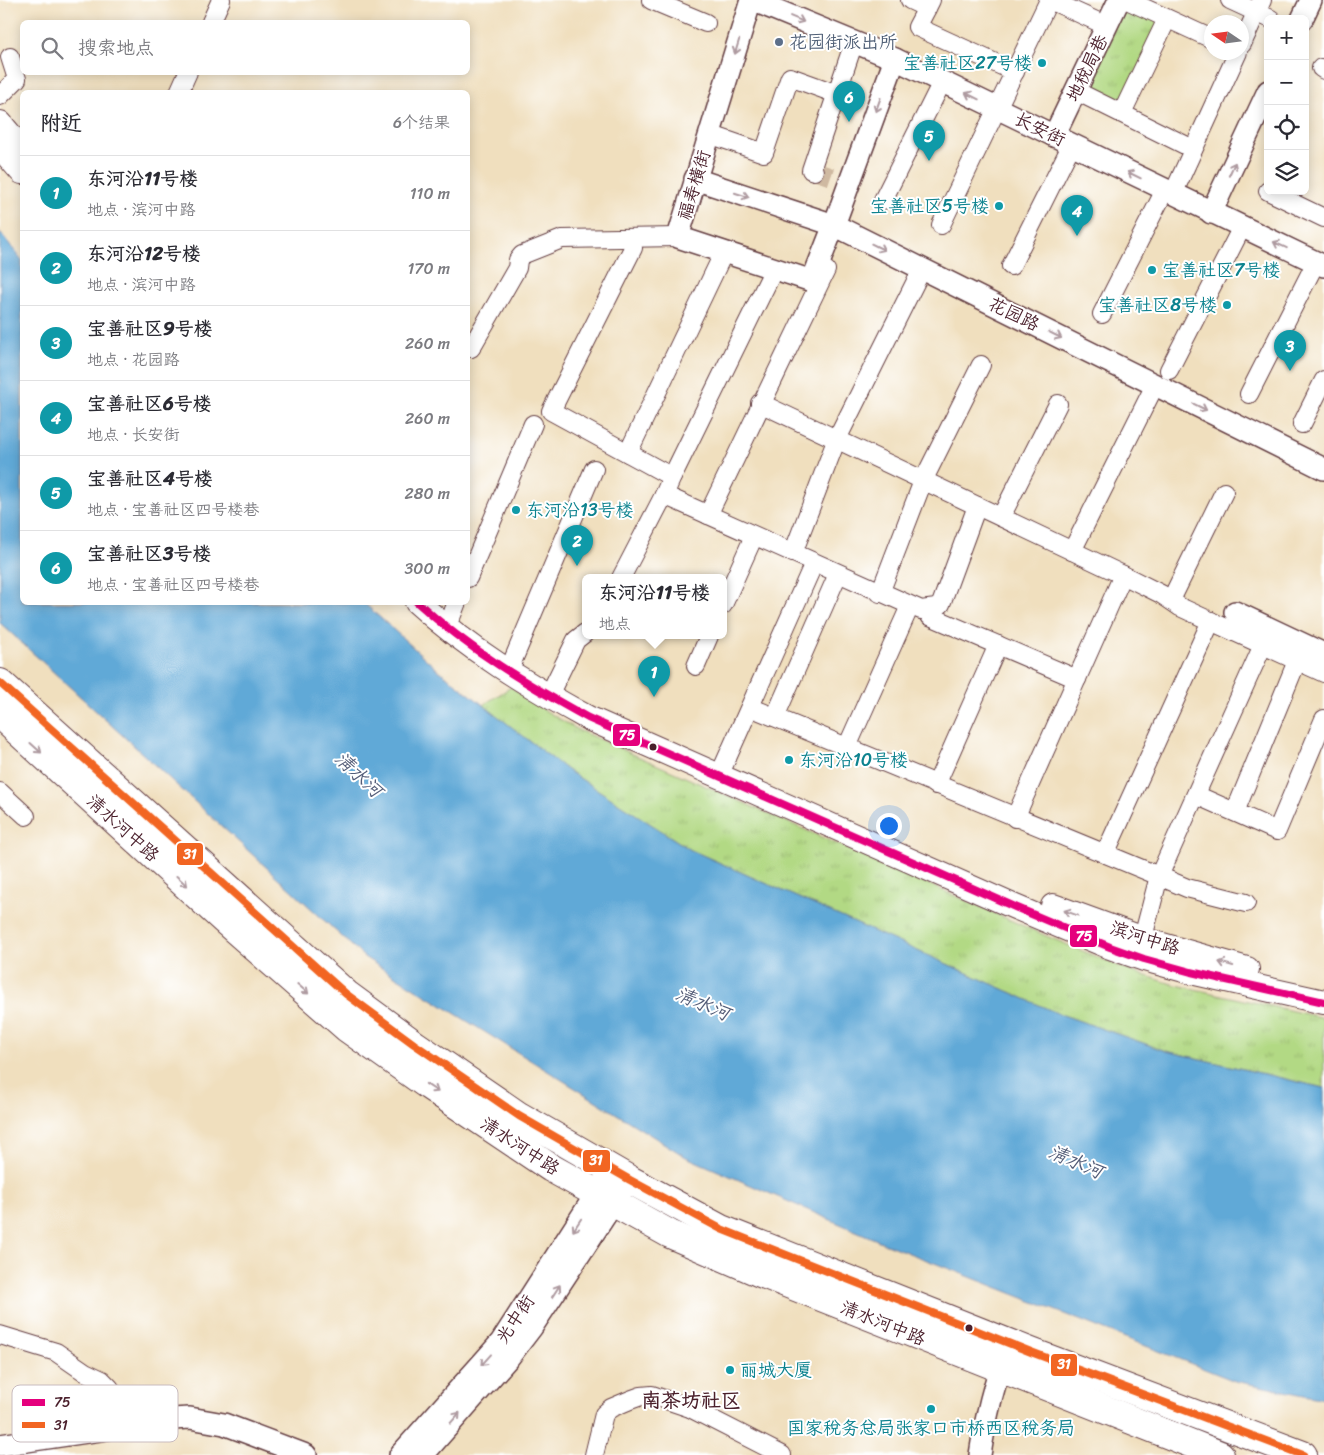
<!DOCTYPE html>
<html lang="zh">
<meta charset="utf-8">
<style>
:root{--surface:#fff;--page:#f2f2f3;--text:#2b2b33;--muted:#7c7c81;--line:#e1e1e2;--accent:#db2777}
body{margin:0;font-family:Sriracha,"LXGW WenKai TC",sans-serif;background:var(--page);color:var(--text)}
.controls{position:absolute;right:15px;top:15px;display:grid;overflow:hidden;border-radius:8px;box-shadow:0 2px 12px #0003}
.controls button{width:45px;height:45px;display:grid;place-items:center;padding:0;border:0;border-bottom:1px solid var(--line);background:var(--surface);color:var(--text);font:25px sans-serif}
.compass{position:absolute;left:1204px;top:15px;width:45px;height:45px;border-radius:50%;background:var(--surface);box-shadow:0 2px 12px #0003;rotate:283deg}
.you{position:absolute;left:888px;top:825px;width:18px;height:18px;margin:-12px;border:4px solid #fff;border-radius:50%;background:#1a73e8;box-shadow:0 0 0 8px #1a73e833}
.badge{display:grid;place-items:center;width:32px;height:32px;border-radius:50%;background:var(--accent);color:#fff;font-size:16px;font-weight:700}
.pin{position:absolute;translate:-50% -41px;filter:drop-shadow(0 1px 2px #0008)}
.pin::after{content:'';position:absolute;top:26px;width:18px;height:15px;background:inherit;clip-path:polygon(0 0,100% 0,50% 100%)}
.popup{position:absolute;left:582px;top:574px;width:145px;height:65px;box-sizing:border-box;display:grid;place-content:center;border-radius:8px;background:var(--surface);filter:drop-shadow(0 1px 4px #0005);font-size:16px;white-space:nowrap;color:var(--muted)}
.popup b{font-size:19px;color:var(--text)}
.popup::after{content:'';position:absolute;left:50%;top:100%;margin-left:-10px;border:10px solid transparent;border-top-color:var(--surface)}
.list{margin:0;padding:0;list-style:none}
h2{display:flex;justify-content:space-between;align-items:center;height:65px;margin:0;padding:0 20px;font-size:21px}
h2 small{font-size:16px;font-weight:400;color:var(--muted)}
.list li{display:grid;grid-template-columns:32px 1fr auto;gap:15px;align-items:center;box-sizing:border-box;height:75px;padding:0 20px;border-top:1px solid var(--line)}
.list b{display:block;font-size:19px;white-space:nowrap}
.list p{margin:0;font-size:16px;white-space:nowrap;color:var(--muted)}
.list em{font-size:16px;font-style:normal;color:var(--muted)}
.icon{flex:none;width:28px;height:28px;fill:none;stroke:currentColor;stroke-width:2;stroke-linecap:round;stroke-linejoin:round}
.map{position:relative;flex:none;width:1324px;height:1455px;overflow:hidden}
.search{position:absolute;background:var(--surface);box-shadow:0 2px 12px #0003;left:20px;top:20px;width:450px;height:55px;display:flex;align-items:center;gap:12px;box-sizing:border-box;padding:0 18px;border-radius:8px;color:var(--muted);font-size:19px}
.panel{position:absolute;background:var(--surface);box-shadow:0 2px 12px #0003;left:20px;top:90px;width:450px;height:515px;border-radius:8px}
.map>svg:first-child{display:block}
.park{fill:url(#park-tufts);stroke:#7e7c58}
.water{fill:#60a9d7;stroke:#556481}
.lines{fill:none;stroke-linecap:round;stroke-linejoin:round}
.minor-tunnel{stroke:#cfb9a1;stroke-width:18;stroke-dasharray:18 9;stroke-linecap:butt}
.minor-casing{stroke:#633c41;stroke-width:20}
.tertiary-casing{stroke:#633c41;stroke-width:24}
.secondary-casing{stroke:#633c41;stroke-width:26}
.primary-casing{stroke:#633c41;stroke-width:30}
.minor{stroke:#fff;stroke-width:18}
.tertiary{stroke:#fff;stroke-width:21}
.secondary{stroke:#fff;stroke-width:24}
.primary{stroke:#fff;stroke-width:28}
.bus-1-casing{stroke:#fff;stroke-width:11}
.bus-2-casing{stroke:#fff;stroke-width:11}
.bus-1{stroke:#e5007d;stroke-width:8}
.bus-2{stroke:#f26522;stroke-width:8}
.oneway{stroke:#ae9aa0}
.service-dot{fill:#5c6f8a;stroke:#fff;stroke-width:2}
.culture-dot{fill:#0f9aa8;stroke:#fff;stroke-width:2}
.bus-dot{fill:#4a1f2b;stroke:#fff;stroke-width:2}
.labels{text-anchor:middle;stroke-width:4;stroke-linejoin:round;paint-order:stroke}
.service-label{font-size:18px;fill:#4e5e75;stroke:#fff;text-anchor:start}
.culture-label{font-size:18px;fill:#0d838f;stroke:#fff;text-anchor:start}
.street-label{font-size:18px;fill:#4a1f2b;stroke:#fff}
.water-label{font-size:19px;font-style:italic;fill:#545d78;stroke:#fff}
.quarter-label{font-size:20px;font-weight:bold;fill:#4a1f2b;stroke:#fff}
.key{fill:#fff;stroke:#c9bcbf;stroke-width:1}
.key-label{font-size:14px;fill:#4a1f2b}
.line-badge{stroke:#fff;stroke-width:2}
.badge-label{font-size:14px;text-anchor:middle;font-weight:bold;fill:#fff}
</style>
<div class="map">
<svg width="1324" height="1455" viewBox="0 0 1324 1455">
<defs>
<pattern id="park-tufts" width="24" height="20" patternUnits="userSpaceOnUse" patternTransform="scale(1.25)"><rect width="24" height="20" fill="#b2d984"/><path d="M3 7l-1-3M5 7V3M7 7l1-3M15 17l-1-3M17 17v-4M19 17l1-3" fill="none" stroke="#9bba72"/></pattern>
</defs>
<rect width="100%" height="100%" fill="#fff"/>
<filter id="ink" filterUnits="userSpaceOnUse"><feTurbulence type="fractalNoise" baseFrequency=".02" numOctaves="2"/><feDisplacementMap in="SourceGraphic" scale="10" xChannelSelector="R" yChannelSelector="G"/><feConvolveMatrix kernelMatrix="1 2 1 2 8 2 1 2 1" color-interpolation-filters="sRGB"/></filter>
<filter id="wash" filterUnits="userSpaceOnUse"><feTurbulence type="fractalNoise" baseFrequency=".0096" numOctaves="4" result="noise"/><feDisplacementMap in="SourceGraphic" scale="20" xChannelSelector="R" yChannelSelector="G"/><feGaussianBlur stdDeviation="1.12" result="paint"/><feColorMatrix in="noise" values="0 0 0 0 0 0 0 0 0 0 0 0 0 0 0 0 0 1.4 0 .05"/><feComposite in="paint" operator="in"/></filter>
<g filter="url(#wash)">
<rect width="100%" height="100%" fill="#f0dfbe"/>
<g class="park">
<polygon points="1123,3 1162,22 1121,108 1082,89"/>
<polygon points="511,687 541,708 578,730 1044,935 1133,972 1172,984 1324,1018 1324,1088 1166,1051 1057,1013 691,850 567,770 483,705"/>
</g>
<polygon class="water" points="0,232 22,260 22,602 364,603 437,669 567,770 691,850 1057,1013 1166,1051 1324,1088 1324,1399 1235,1381 886,1244 686,1157 364,957 0,623"/>
</g>
<g filter="url(#ink)">
<g class="lines">
<polyline class="minor-tunnel" points="814,171 846,182"/>
<defs>
<g id="minor">
<polyline points="651,0 706,23"/>
<polyline points="910,0 927,8 931,0"/>
<polyline points="1050,0 1107,26"/>
<polyline points="1127,0 1212,39"/>
<polyline points="1230,0 1271,19"/>
<polyline points="927,8 917,27 1015,72"/>
<polyline points="211,22 221,0"/>
<polyline points="1242,44 1262,0"/>
<polyline points="1321,68 1324,70"/>
<polyline points="1076,91 1193,149"/>
<polyline points="179,92 188,72"/>
<polyline points="0,96 17,79 10,57"/>
<polyline points="1122,113 1167,19"/>
<polyline points="709,134 764,153 790,77 837,94"/>
<polyline points="814,171 811,170 854,42"/>
<polyline points="1268,191 1324,218"/>
<polyline points="1173,194 1238,52"/>
<polyline points="883,200 942,82"/>
<polyline points="941,225 1049,0"/>
<polyline points="633,248 551,411 672,477 664,495 921,610 936,608 941,604 977,506"/>
<polyline points="1011,266 1072,144"/>
<polyline points="1102,314 1165,190"/>
<polyline points="471,348 517,268 518,260 522,255 562,239 678,237"/>
<polyline points="1169,370 1242,227"/>
<polyline points="1249,394 1316,262"/>
<polyline points="760,403 1123,575 1161,594 1180,607 1324,673"/>
<polyline points="1302,424 1324,380"/>
<polyline points="628,453 724,252"/>
<polyline points="672,477 774,269"/>
<polyline points="708,515 826,270"/>
<polyline points="1001,517 1058,404"/>
<polyline points="1072,551 1155,385"/>
<polyline points="793,553 836,441 922,269"/>
<polyline points="468,578 533,424"/>
<polyline points="621,578 664,495"/>
<polyline points="880,593 923,481 981,365"/>
<polyline points="1171,600 1224,492"/>
<polyline points="723,605 754,536"/>
<polyline points="928,610 930,616 1077,679"/>
<polyline points="442,625 452,615 457,602"/>
<polyline points="696,666 709,636"/>
<polyline points="508,672 594,469"/>
<polyline points="548,697 576,640 585,633"/>
<polyline points="750,707 1159,876 1263,645"/>
<polyline points="775,717 838,574"/>
<polyline points="847,747 910,606"/>
<polyline points="719,776 814,563"/>
<polyline points="936,785 998,645"/>
<polyline points="0,792 26,816"/>
<polyline points="1196,795 1277,831 1324,719"/>
<polyline points="1235,812 1297,661"/>
<polyline points="1015,818 1123,575"/>
<polyline points="1105,854 1211,621"/>
<polyline points="1140,949 1159,876 1187,888 1246,903"/>
<polyline points="0,1335 56,1352 85,1372 102,1380 110,1388 109,1429"/>
<polyline points="594,1455 604,1414 611,1408 630,1400 641,1396 652,1395 690,1408 782,1455"/>
</g>
<g id="tertiary">
<polyline points="751,0 678,237 812,281 834,225 895,59"/>
<polyline points="752,0 895,59 1324,266"/>
<polyline points="1302,19 1311,0"/>
<polyline points="1054,136 1119,0"/>
<polyline points="695,179 834,225 1324,469"/>
<polyline points="1211,213 1268,91"/>
<polyline points="1235,612 1324,654"/>
<polyline points="0,1445 101,1430 154,1420 190,1418 224,1424 306,1455"/>
<polyline points="400,1455 501,1342 605,1180"/>
<polyline points="423,1455 509,1357 532,1327 622,1190"/>
<path d="M980,1455C985,1421 993,1385 1006,1353"/>
</g>
<g id="secondary">
<polyline points="0,123 22,149"/>
<polyline points="0,147 22,172"/>
<path d="M417,602C468,649 528,685 588,718L1015,907L1110,947L1144,959L1191,972L1324,1002"/>
<polyline points="1053,906 1152,942 1247,969"/>
</g>
<g id="primary">
<polyline points="0,683 346,994 414,1044 519,1116 630,1180 721,1229 1031,1352 1303,1455"/>
<polyline points="0,715 224,920 347,1028 429,1086 551,1168 670,1234 758,1272 1220,1455"/>
</g>
</defs>
<use href="#minor" class="minor-casing"/>
<use href="#tertiary" class="tertiary-casing"/>
<use href="#secondary" class="secondary-casing"/>
<use href="#primary" class="primary-casing"/>
<use href="#minor" class="minor"/>
<use href="#tertiary" class="tertiary"/>
<use href="#secondary" class="secondary"/>
<use href="#primary" class="primary"/>
<defs>
<path id="bus-1" d="M417,602C468,649 528,685 588,718L1015,907L1110,947L1144,959L1191,972L1324,1002"/>
<polyline id="bus-2" points="0,683 346,994 414,1044 519,1116 630,1180 721,1229 1031,1352 1303,1455"/>
</defs>
<use href="#bus-1" class="bus-1-casing"/>
<use href="#bus-2" class="bus-2-casing"/>
<use href="#bus-1" class="bus-1"/>
<use href="#bus-2" class="bus-2"/>
</g>
<defs><path id="oneway-shaft" d="M-6 0H5M1.5-3L5.5 0L1.5 3" fill="none" stroke-width="1.6" stroke-linecap="round" stroke-linejoin="round" transform="scale(1.25)"/></defs>
<g class="oneway">
<use href="#oneway-shaft" transform="translate(797 19) rotate(23)"/>
<use href="#oneway-shaft" transform="translate(737 47) rotate(107)"/>
<use href="#oneway-shaft" transform="translate(972 96) rotate(-154)"/>
<use href="#oneway-shaft" transform="translate(878 105) rotate(110)"/>
<use href="#oneway-shaft" transform="translate(1232 169) rotate(-65)"/>
<use href="#oneway-shaft" transform="translate(1134 175) rotate(-154)"/>
<use href="#oneway-shaft" transform="translate(742 195) rotate(18)"/>
<use href="#oneway-shaft" transform="translate(1280 245) rotate(-155)"/>
<use href="#oneway-shaft" transform="translate(878 247) rotate(26)"/>
<use href="#oneway-shaft" transform="translate(1055 335) rotate(26)"/>
<use href="#oneway-shaft" transform="translate(1200 407) rotate(26)"/>
<use href="#oneway-shaft" transform="translate(36 748) rotate(42)"/>
<use href="#oneway-shaft" transform="translate(182 881) rotate(42)"/>
<use href="#oneway-shaft" transform="translate(1071 913) rotate(-160)"/>
<use href="#oneway-shaft" transform="translate(1226 964) rotate(-165)"/>
<use href="#oneway-shaft" transform="translate(303 989) rotate(41)"/>
<use href="#oneway-shaft" transform="translate(432 1088) rotate(34)"/>
<use href="#oneway-shaft" transform="translate(577 1225) rotate(123)"/>
<use href="#oneway-shaft" transform="translate(556 1291) rotate(-57)"/>
<use href="#oneway-shaft" transform="translate(486 1360) rotate(132)"/>
<use href="#oneway-shaft" transform="translate(455 1418) rotate(-49)"/>
</g>
</g>
<circle class="service-dot" cx="779" cy="42" r="5"/>
<g class="culture-dot">
<circle cx="1042" cy="63" r="5"/>
<circle cx="999" cy="206" r="5"/>
<circle cx="1152" cy="270" r="5"/>
<circle cx="1227" cy="305" r="5"/>
<circle cx="516" cy="510" r="5"/>
<circle cx="789" cy="760" r="5"/>
<circle cx="730" cy="1370" r="5"/>
<circle cx="931" cy="1409" r="5"/>
</g>
<g class="bus-dot">
<circle cx="653" cy="747" r="4.5"/>
<circle cx="969" cy="1328" r="4.5"/>
</g>
<g class="labels">
<g class="service-label">
<text x="789" y="48">花园街派出所</text>
</g>
<g class="culture-label">
<text x="1032" y="69" text-anchor="end">宝善社区27号楼</text>
<text x="989" y="212" text-anchor="end">宝善社区5号楼</text>
<text x="1162" y="276">宝善社区7号楼</text>
<text x="1217" y="311" text-anchor="end">宝善社区8号楼</text>
<text x="526" y="516">东河沿13号楼</text>
<text x="799" y="766">东河沿10号楼</text>
<text x="740" y="1376">丽城大厦</text>
<text x="931" y="1434" text-anchor="middle">国家税务总局张家口市桥西区税务局</text>
</g>
<g class="street-label">
<text transform="translate(1087 68) rotate(-64)" y="6">地税局巷</text>
<text transform="translate(1040 129) rotate(26)" y="6">长安街</text>
<text transform="translate(694 185) rotate(-73)" y="6">福寿横街</text>
<text transform="translate(1014 314) rotate(26)" y="6">花园路</text>
<text transform="translate(123 828) rotate(42)" y="6">清水河中路</text>
<text transform="translate(1145 938) rotate(18)" y="6">滨河中路</text>
<text transform="translate(520 1146) rotate(33)" y="6">清水河中路</text>
<text transform="translate(515 1319) rotate(-56)" y="6">光中街</text>
<text transform="translate(883 1323) rotate(22)" y="6">清水河中路</text>
</g>
<g class="water-label">
<text transform="translate(359 774) rotate(43)" y="7">清水河</text>
<text transform="translate(703 1003) rotate(23)" y="7">清水河</text>
<text transform="translate(1076 1161) rotate(23)" y="7">清水河</text>
</g>
<g class="quarter-label">
<text x="691" y="1407">南茶坊社区</text>
</g>
</g>
<rect x="12" y="1385" width="166" height="57" rx="8" class="key"/>
<rect x="22" y="1399" width="23" height="7" fill="#e5007d"/>
<rect x="22" y="1422" width="23" height="6" fill="#f26522"/>
<g class="key-label">
<text x="54" y="1407">75</text>
<text x="54" y="1430">31</text>
</g>
<g class="line-badge">
<rect x="612" y="723" width="29" height="24" rx="5" fill="#e5007d"/>
<rect x="176" y="842" width="28" height="24" rx="5" fill="#f26522"/>
<rect x="1069" y="924" width="29" height="24" rx="5" fill="#e5007d"/>
<rect x="582" y="1149" width="29" height="24" rx="5" fill="#f26522"/>
<rect x="1050" y="1353" width="28" height="24" rx="5" fill="#f26522"/>
</g>
<g class="badge-label">
<text x="627" y="740">75</text>
<text x="190" y="859">31</text>
<text x="1084" y="941">75</text>
<text x="596" y="1165">31</text>
<text x="1064" y="1369">31</text>
</g>
</svg>
<div class="controls">
<button>+</button>
<button>−</button>
<button><svg class="icon" aria-label="locate" viewBox="0 0 24 24"><circle cx="12" cy="12" r="6"/><path d="M12 2v4M12 18v4M2 12h4M18 12h4"/></svg></button>
<button><svg class="icon" aria-label="layers" viewBox="0 0 24 24"><path d="M12 4l9 5-9 5-9-5zM3 14l9 5 9-5"/></svg></button>
</div>
<svg class="compass" viewBox="-18 -18 36 36"><path d="M0-13l5 13h-10z" fill="#e53935"/><path d="M0 13l5-13h-10z" fill="#7c7c81"/></svg>
<div class="you"></div>
<div class="pin badge" style="left:654px;top:697px;background:#0f9aa8">1</div>
<div class="popup"><b>东河沿11号楼</b>地点</div>
<div class="pin badge" style="left:577px;top:566px;background:#0f9aa8">2</div>
<div class="pin badge" style="left:1290px;top:371px;background:#0f9aa8">3</div>
<div class="pin badge" style="left:1077px;top:236px;background:#0f9aa8">4</div>
<div class="pin badge" style="left:929px;top:161px;background:#0f9aa8">5</div>
<div class="pin badge" style="left:849px;top:122px;background:#0f9aa8">6</div>
<div class="search"><svg class="icon" aria-label="search" viewBox="0 0 24 24"><circle cx="10" cy="10" r="6"/><path d="M15 15l6 6"/></svg>搜索地点</div>
<section class="panel">
<h2>附近<small>6个结果</small></h2>
<ul class="list">
<li><span class="badge" style="background:#0f9aa8">1</span><div><b>东河沿11号楼</b><p>地点 · 滨河中路</p></div><em>110 m</em></li>
<li><span class="badge" style="background:#0f9aa8">2</span><div><b>东河沿12号楼</b><p>地点 · 滨河中路</p></div><em>170 m</em></li>
<li><span class="badge" style="background:#0f9aa8">3</span><div><b>宝善社区9号楼</b><p>地点 · 花园路</p></div><em>260 m</em></li>
<li><span class="badge" style="background:#0f9aa8">4</span><div><b>宝善社区6号楼</b><p>地点 · 长安街</p></div><em>260 m</em></li>
<li><span class="badge" style="background:#0f9aa8">5</span><div><b>宝善社区4号楼</b><p>地点 · 宝善社区四号楼巷</p></div><em>280 m</em></li>
<li><span class="badge" style="background:#0f9aa8">6</span><div><b>宝善社区3号楼</b><p>地点 · 宝善社区四号楼巷</p></div><em>300 m</em></li>
</ul>
</section>
</div>
